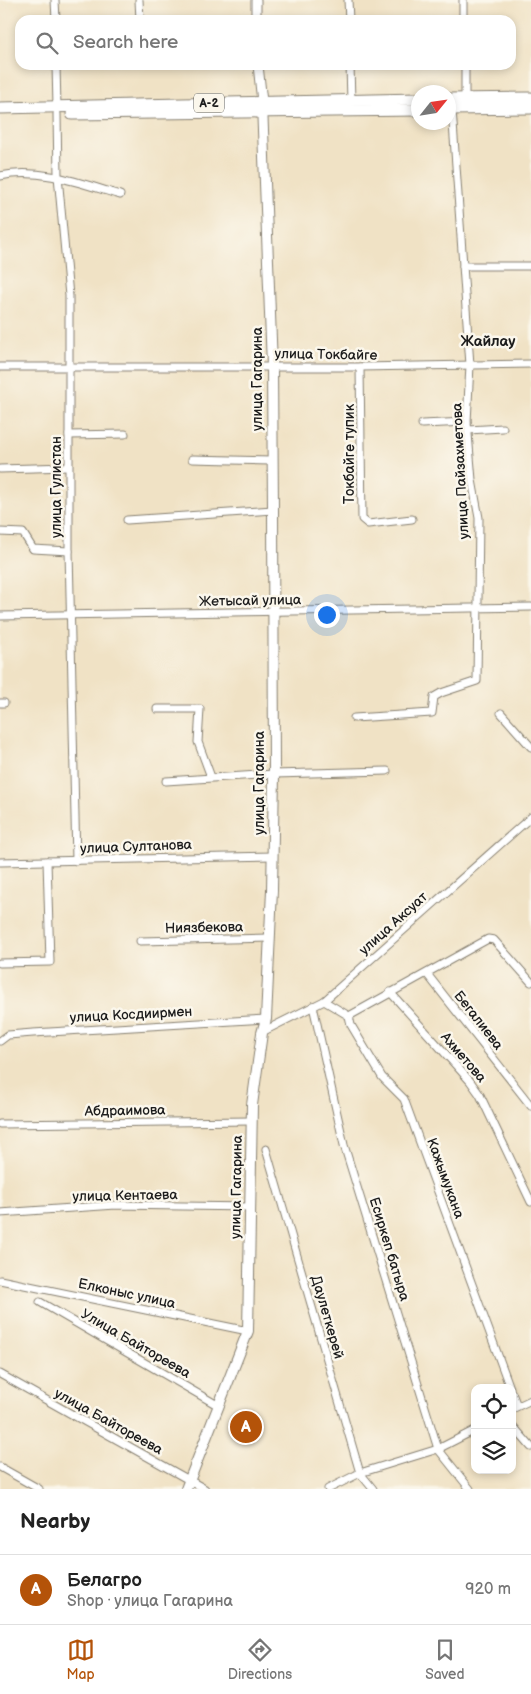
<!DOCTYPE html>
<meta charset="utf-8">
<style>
:root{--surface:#fff;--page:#f2f2f2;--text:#222;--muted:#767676;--line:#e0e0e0;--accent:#b45309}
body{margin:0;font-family:"Balsamiq Sans",sans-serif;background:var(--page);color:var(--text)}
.controls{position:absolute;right:15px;bottom:15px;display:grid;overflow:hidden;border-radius:10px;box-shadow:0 2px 8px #0003}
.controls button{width:45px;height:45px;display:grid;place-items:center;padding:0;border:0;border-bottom:1px solid var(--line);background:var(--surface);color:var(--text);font:25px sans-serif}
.compass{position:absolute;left:411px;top:85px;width:45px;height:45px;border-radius:50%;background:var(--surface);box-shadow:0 2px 8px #0003;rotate:60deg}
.you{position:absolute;left:326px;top:614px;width:18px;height:18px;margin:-12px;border:4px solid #fff;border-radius:50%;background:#1a73e8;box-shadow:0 0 0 8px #1a73e833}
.badge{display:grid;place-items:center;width:32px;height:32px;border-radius:50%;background:var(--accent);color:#fff;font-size:16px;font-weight:700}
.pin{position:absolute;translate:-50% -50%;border:2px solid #fff;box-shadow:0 1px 5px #0006}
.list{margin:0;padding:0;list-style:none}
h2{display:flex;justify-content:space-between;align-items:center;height:65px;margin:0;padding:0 20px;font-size:21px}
h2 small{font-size:16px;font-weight:400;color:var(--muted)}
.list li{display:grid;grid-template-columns:32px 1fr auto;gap:15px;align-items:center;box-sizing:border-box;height:70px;padding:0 20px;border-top:1px solid var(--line)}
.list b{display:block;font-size:19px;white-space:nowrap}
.list p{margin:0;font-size:16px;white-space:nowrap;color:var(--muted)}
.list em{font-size:16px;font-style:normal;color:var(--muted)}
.icon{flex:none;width:28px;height:28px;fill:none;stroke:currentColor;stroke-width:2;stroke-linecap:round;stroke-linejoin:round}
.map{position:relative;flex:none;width:531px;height:1489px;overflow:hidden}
.search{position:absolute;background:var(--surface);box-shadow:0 2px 8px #0003;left:15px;right:15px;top:15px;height:55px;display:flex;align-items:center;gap:12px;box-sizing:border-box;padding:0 18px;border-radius:15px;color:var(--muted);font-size:19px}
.sheet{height:135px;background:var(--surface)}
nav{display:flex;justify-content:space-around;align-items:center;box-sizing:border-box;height:70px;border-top:1px solid var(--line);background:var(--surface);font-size:14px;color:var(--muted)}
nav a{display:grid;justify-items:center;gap:2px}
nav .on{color:var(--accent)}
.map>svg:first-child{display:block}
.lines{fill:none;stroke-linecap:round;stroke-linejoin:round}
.minor-casing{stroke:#867f70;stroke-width:9}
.tertiary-casing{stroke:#867f70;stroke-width:11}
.secondary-casing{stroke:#867f70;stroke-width:12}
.trunk-casing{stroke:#867f70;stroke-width:13}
.minor{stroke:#fff;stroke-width:7}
.tertiary{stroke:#fff;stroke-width:9}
.secondary{stroke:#fff;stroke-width:10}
.trunk{stroke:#fff;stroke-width:11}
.labels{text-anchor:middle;stroke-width:5;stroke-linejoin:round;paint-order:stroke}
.shield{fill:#fbf7ec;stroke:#5f5e5a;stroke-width:1}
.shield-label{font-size:12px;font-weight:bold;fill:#1c1c1c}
.street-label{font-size:14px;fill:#1c1c1c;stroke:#fbf7ec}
.neighbourhood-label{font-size:15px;font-weight:bold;fill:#1c1c1c;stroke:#fbf7ec}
</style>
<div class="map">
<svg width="531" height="1489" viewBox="0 0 531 1489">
<rect width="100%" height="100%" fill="#fbf7ec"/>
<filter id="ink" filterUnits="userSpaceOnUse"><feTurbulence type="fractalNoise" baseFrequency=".02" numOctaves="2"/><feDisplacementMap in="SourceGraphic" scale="10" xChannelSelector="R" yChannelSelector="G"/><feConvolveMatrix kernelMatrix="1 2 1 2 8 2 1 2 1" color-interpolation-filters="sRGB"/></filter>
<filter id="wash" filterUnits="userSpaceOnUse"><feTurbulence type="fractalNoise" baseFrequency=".0096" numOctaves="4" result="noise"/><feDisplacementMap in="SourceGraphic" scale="20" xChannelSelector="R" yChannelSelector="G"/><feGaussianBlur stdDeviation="1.12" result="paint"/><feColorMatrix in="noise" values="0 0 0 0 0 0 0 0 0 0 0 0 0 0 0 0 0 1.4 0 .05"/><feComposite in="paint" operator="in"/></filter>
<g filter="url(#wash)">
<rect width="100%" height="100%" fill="#f0e2c5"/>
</g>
<g filter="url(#ink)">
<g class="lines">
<defs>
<g id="minor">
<polyline points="55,0 56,20"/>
<polyline points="139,0 140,20"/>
<polyline points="348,0 349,20"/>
<polyline points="463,0 463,20"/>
<polyline points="56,65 57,107"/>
<polyline points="350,65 351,101"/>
<polyline points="465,65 465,99"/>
<polyline points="57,114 58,176 69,296 69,551 76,861"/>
<path d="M0,176C40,167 83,184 120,195"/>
<polyline points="463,266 531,266"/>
<polyline points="0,367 360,367 531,364"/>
<polyline points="360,367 362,519 368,524 412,519"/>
<polyline points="422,424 467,422"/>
<polyline points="468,430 503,428"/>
<polyline points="69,435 125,434"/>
<polyline points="192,459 271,461"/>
<polyline points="0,469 68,467"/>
<polyline points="127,520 273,510"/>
<polyline points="0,532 23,533 33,549 69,551"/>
<polyline points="0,616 531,607"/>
<polyline points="0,703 4,703"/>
<polyline points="157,709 200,709 198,742 211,777"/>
<polyline points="501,713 531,747"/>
<polyline points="354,718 432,713 434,697 441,693 477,681 479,518 472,480 467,422 470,365 452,109"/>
<polyline points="166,781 274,774 387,771"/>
<polyline points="0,862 273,856"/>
<polyline points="140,941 269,938"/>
<polyline points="0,963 50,962 47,861"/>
<polyline points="427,974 531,1106"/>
<polyline points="390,992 470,1081 480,1095 531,1202"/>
<polyline points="324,1001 349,1016 351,1025 382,1077 404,1099 510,1388"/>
<polyline points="313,1006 344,1145 438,1449 470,1489"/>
<polyline points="349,1016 488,939 494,940 531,982"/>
<polyline points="262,1032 324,1001 531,817"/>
<polyline points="0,1041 8,1035 33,1033 266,1019"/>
<polyline points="0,1124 251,1121"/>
<polyline points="266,1149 360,1473 373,1489"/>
<polyline points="0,1213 116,1205 250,1207"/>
<polyline points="0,1280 248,1331"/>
<polyline points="40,1302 219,1406"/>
<polyline points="0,1374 205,1489"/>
<polyline points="512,1393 517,1406"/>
<polyline points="512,1409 531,1400"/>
<polyline points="512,1425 531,1447"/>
<polyline points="0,1467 39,1489"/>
<polyline points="328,1489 360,1473 438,1449 475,1430"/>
</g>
<g id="tertiary">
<polyline points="256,0 256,20"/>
<polyline points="258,65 262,102"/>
</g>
<polyline id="secondary" points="186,1489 248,1331 252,1105 262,1033 266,1019 272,890 274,774 273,510 272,366 262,104"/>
<g id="trunk">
<polyline points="448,99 531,98"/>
<polyline points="0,108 418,99"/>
<polyline points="448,109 531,108"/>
<polyline points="72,114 418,110"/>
</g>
</defs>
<use href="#minor" class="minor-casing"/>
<use href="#tertiary" class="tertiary-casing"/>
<use href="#secondary" class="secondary-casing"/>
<use href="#trunk" class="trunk-casing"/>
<use href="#minor" class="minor"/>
<use href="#tertiary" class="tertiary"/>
<use href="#secondary" class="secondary"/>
<use href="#trunk" class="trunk"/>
</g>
</g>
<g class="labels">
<rect class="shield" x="194" y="93.5" width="30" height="19" rx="4"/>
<g class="shield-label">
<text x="209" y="107">A-2</text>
</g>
<g class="street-label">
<text transform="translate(326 354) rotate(1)" y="5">улица Токбайге</text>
<text transform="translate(257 379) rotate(-90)" y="5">улица Гагарина</text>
<text transform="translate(349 454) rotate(-90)" y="5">Токбайге тупик</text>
<text transform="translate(460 471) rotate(-93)" y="5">улица Пайзахметова</text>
<text transform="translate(56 487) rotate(-90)" y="5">улица Гулистан</text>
<text transform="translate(250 600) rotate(-1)" y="5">Жетысай улица</text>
<text transform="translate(259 783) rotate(-90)" y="5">улица Гагарина</text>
<text transform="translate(136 846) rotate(-2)" y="5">улица Султанова</text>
<text transform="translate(393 923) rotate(-42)" y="5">улица Аксуат</text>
<text transform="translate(204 927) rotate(-1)" y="5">Ниязбекова</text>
<text transform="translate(131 1014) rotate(-3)" y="5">улица Косдиирмен</text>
<text transform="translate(479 1020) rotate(52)" y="5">Бегалиева</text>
<text transform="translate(464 1057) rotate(49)" y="5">Ахметова</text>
<text transform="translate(125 1110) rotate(-1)" y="5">Абдраимова</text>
<text transform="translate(446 1178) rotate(70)" y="5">Кажымукана</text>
<text transform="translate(236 1187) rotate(-89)" y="5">улица Гагарина</text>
<text transform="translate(125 1195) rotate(-1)" y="5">улица Кентаева</text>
<text transform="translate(390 1249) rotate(73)" y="5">Есиркеп батыра</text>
<text transform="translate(127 1293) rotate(12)" y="5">Елконыс улица</text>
<text transform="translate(328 1317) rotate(74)" y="5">Даулеткерей</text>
<text transform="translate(136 1343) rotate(30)" y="5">Улица Байтореева</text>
<text transform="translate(109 1421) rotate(29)" y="5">улица Байтореева</text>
</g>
<g class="neighbourhood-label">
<text x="488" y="346">Жайлау</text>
</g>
</g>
</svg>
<div class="controls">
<button><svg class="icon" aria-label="locate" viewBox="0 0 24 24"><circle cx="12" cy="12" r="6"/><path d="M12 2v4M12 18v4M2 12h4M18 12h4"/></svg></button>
<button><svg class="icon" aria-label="layers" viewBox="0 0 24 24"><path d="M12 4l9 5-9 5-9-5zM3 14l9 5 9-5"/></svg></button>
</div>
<svg class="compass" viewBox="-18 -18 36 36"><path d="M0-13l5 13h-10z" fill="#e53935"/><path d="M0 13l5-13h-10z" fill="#767676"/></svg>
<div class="you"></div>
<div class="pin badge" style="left:246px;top:1427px">A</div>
<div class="search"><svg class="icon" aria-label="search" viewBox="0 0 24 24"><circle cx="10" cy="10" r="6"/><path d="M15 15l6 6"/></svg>Search here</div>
</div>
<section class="sheet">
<h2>Nearby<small></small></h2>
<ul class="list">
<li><span class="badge">A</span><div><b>Белагро</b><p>Shop · улица Гагарина</p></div><em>920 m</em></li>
</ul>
</section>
<nav>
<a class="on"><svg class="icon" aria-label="map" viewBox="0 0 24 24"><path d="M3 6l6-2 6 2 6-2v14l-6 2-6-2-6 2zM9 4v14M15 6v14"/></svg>Map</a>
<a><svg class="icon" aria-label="directions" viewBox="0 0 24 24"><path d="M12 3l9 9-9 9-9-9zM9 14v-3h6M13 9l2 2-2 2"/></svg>Directions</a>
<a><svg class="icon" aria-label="saved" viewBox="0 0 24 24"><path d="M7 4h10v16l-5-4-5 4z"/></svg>Saved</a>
</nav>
